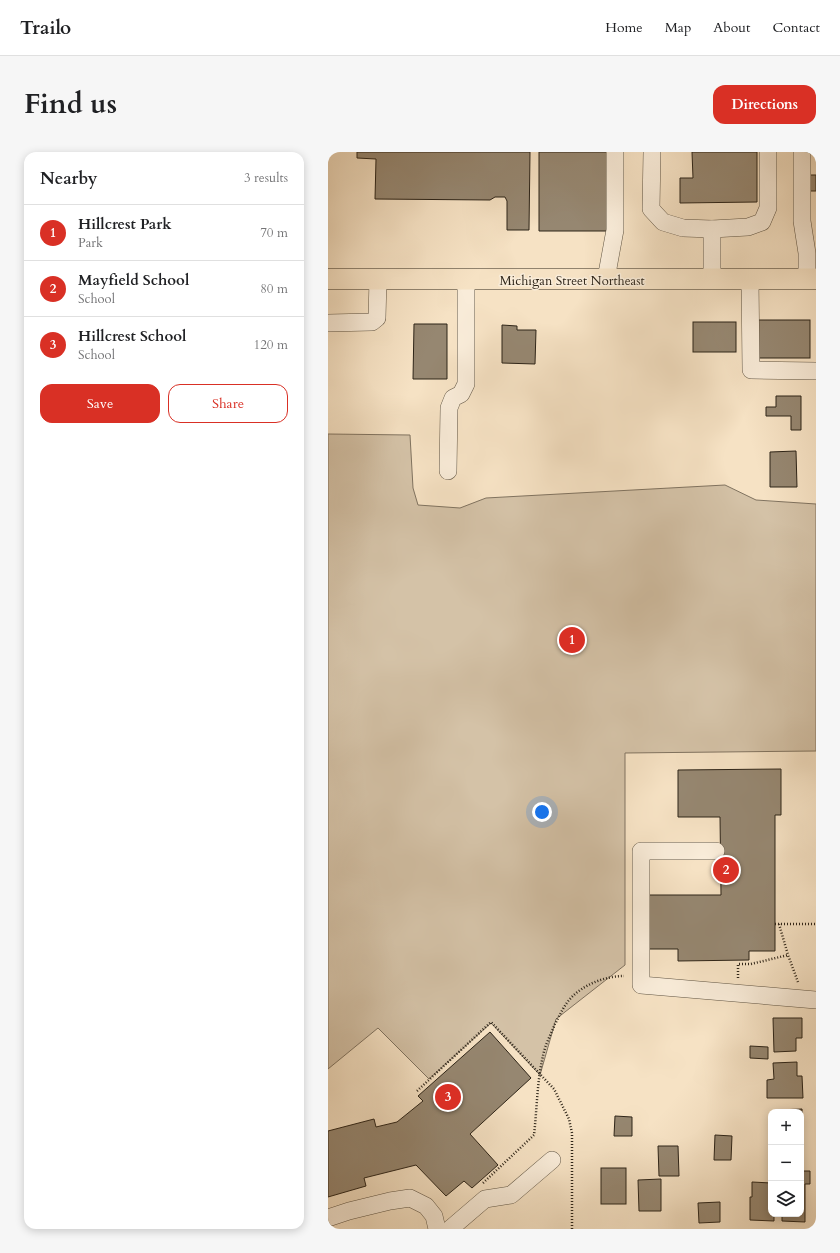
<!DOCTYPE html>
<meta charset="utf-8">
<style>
:root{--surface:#fff;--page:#f6f6f6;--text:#202124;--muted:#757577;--line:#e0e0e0;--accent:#d93025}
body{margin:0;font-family:Cardo,serif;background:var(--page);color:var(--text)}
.controls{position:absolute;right:12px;bottom:12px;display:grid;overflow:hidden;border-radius:8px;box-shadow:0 2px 10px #0003}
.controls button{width:36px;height:36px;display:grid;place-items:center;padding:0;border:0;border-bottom:1px solid var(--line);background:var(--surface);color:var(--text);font:20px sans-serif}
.you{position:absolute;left:214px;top:660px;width:14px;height:14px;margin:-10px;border:3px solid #fff;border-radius:50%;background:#1a73e8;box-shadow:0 0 0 6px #1a73e833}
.badge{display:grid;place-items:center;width:26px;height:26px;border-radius:50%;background:var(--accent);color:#fff;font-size:13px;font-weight:700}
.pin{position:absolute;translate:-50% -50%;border:2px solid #fff;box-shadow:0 1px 4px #0006}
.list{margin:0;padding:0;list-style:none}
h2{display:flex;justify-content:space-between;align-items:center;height:52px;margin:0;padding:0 16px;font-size:17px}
h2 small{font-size:13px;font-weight:400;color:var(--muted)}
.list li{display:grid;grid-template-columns:26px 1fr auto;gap:12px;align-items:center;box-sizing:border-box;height:56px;padding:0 16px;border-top:1px solid var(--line)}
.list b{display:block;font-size:15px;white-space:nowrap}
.list p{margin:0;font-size:13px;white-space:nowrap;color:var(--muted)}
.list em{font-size:13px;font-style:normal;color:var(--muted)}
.actions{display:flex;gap:8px;padding:12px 16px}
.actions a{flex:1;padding:9px 0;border:1px solid var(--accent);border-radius:12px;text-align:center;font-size:14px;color:var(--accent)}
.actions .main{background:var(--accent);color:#fff}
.icon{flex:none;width:22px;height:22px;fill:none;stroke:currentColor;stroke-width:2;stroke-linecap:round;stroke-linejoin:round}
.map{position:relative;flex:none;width:488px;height:1077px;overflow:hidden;border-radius:12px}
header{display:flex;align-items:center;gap:24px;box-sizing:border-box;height:56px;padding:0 20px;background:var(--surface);border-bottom:1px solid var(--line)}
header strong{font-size:19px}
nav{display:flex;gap:22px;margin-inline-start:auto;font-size:14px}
.intro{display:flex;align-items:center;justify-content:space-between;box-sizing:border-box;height:96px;padding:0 24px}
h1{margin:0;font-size:28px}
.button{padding:10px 18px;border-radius:12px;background:var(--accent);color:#fff;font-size:14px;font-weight:700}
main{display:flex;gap:24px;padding:0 24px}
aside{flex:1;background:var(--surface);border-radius:12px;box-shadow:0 2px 10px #0003}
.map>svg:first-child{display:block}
.green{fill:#d4c2a7;stroke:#807360}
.building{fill:#968771;stroke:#2d2418}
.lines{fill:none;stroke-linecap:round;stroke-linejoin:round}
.minor-casing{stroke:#5f5443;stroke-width:18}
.major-casing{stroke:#2d2418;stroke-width:22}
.path{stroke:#2d2418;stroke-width:2.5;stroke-dasharray:1 2;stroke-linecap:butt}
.minor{stroke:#f9ecd9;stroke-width:17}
.major{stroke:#f6e2c4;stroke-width:21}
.labels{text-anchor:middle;stroke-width:3;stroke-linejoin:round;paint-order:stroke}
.street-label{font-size:13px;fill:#2d2418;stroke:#f9ecd9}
</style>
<header>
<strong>Trailo</strong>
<nav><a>Home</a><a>Map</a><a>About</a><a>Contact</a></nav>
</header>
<div class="intro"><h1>Find us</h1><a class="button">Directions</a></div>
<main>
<aside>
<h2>Nearby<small>3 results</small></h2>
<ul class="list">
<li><span class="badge">1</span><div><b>Hillcrest Park</b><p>Park</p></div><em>70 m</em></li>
<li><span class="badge">2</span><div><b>Mayfield School</b><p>School</p></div><em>80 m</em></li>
<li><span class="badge">3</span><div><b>Hillcrest School</b><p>School</p></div><em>120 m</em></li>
</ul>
<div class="actions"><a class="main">Save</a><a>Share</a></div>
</aside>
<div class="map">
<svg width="488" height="1077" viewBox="0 0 488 1077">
<rect width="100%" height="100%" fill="#f6e2c4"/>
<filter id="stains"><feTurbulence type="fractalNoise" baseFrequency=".005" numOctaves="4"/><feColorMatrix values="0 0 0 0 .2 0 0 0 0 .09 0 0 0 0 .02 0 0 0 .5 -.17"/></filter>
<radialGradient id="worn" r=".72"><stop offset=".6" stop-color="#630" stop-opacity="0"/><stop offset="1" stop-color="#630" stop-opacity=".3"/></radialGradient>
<polygon class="green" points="0,282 82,283 85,336 90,353 132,356 158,346 397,333 428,348 488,352 488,599 297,601 297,813 228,867 212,923 163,871 101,927 50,876 0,917"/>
<g class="building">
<polygon points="29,0 202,0 201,78 179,78 179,49 177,45 167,45 162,48 47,47 48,7 29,6"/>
<polygon points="211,0 280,0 279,79 211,79"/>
<polygon points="364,0 429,0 429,50 352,51 352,26 365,26"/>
<rect x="482" y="23" width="6" height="16"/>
<rect x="430" y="168" width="52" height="38"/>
<rect x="365" y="170" width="43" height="30"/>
<polygon points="86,172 119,172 119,227 85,227"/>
<polygon points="174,173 189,174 189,178 208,178 207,212 174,211"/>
<polygon points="448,244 473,244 473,278 463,278 463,264 438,264 438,255 448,255"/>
<polygon points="468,299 469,335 442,335 442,300"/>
<polygon points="453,617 453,663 447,663 447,799 421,799 421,808 350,809 350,797 319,797 319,743 393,743 392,665 350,665 350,618"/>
<polygon points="445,866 474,866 474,886 468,886 468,899 446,900"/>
<polygon points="162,880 203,926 142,982 170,1013 144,1036 136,1029 118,1044 88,1013 36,1026 38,1034 0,1045 0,979 46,967 48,975 69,970 95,949 90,944"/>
<polygon points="422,894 440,895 440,907 422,906"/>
<polygon points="469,910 469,924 474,924 475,946 439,946 439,928 446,927 445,911"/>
<polygon points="474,957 475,989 473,989 473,960 450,960 450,958"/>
<polygon points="287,964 304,965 304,984 286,984"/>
<polygon points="387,983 404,984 403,1008 386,1008"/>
<polygon points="330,994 350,994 351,1024 331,1024"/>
<rect x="273" y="1016" width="25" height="36"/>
<polygon points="473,1019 482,1019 482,1032 477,1032 477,1070 454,1069 454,1062 473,1062"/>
<polygon points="333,1027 333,1059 311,1059 310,1028"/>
<polygon points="424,1030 443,1031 443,1062 446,1062 446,1069 422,1068 422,1045 424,1045"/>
<polygon points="392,1050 392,1070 371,1071 370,1051"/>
</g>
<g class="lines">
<defs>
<g id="minor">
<polyline points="324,0 323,57 335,70 355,76 384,77 420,75 434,70 440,56 440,0"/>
<polyline points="474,0 474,69 479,101 479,127"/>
<polyline points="278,127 287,78 287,0"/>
<polyline points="384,127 384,77"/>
<polyline points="422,127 423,218 488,219"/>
<polyline points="0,171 44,170 49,166 50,127"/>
<polyline points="120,319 121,256 125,246 133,242 138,232 138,128"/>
<polyline points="388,699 313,699 313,833 488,848"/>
<polyline points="0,1066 21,1059 62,1049 82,1046 98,1054 106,1064 109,1077"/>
<polyline points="122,1077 157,1047 183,1043 224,1008"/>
</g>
<polyline id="major" points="0,127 488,127"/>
</defs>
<use href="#minor" class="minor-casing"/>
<use href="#major" class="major-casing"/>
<g class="path">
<polyline points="447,772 488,772"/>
<polyline points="451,772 460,803"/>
<polyline points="410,826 410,812 423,812 460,803 470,830"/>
<polyline points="89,939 163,870 226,937 241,967 244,981 244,1077"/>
<path d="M155,1031L206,983C209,957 209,929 215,904C217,893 223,882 227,872C232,863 236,853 243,846C256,832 278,824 296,824"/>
</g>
<use href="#minor" class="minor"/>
<use href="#major" class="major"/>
</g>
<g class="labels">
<g class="street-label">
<text x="244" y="133">Michigan Street Northeast</text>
</g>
</g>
<rect width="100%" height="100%" filter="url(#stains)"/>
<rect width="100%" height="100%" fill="url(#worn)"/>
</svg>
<div class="controls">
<button>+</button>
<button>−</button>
<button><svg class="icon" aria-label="layers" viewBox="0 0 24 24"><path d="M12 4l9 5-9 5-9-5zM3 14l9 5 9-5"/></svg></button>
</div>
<div class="you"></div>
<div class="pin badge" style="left:244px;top:488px">1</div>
<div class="pin badge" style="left:398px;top:718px">2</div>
<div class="pin badge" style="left:120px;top:945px">3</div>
</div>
</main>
